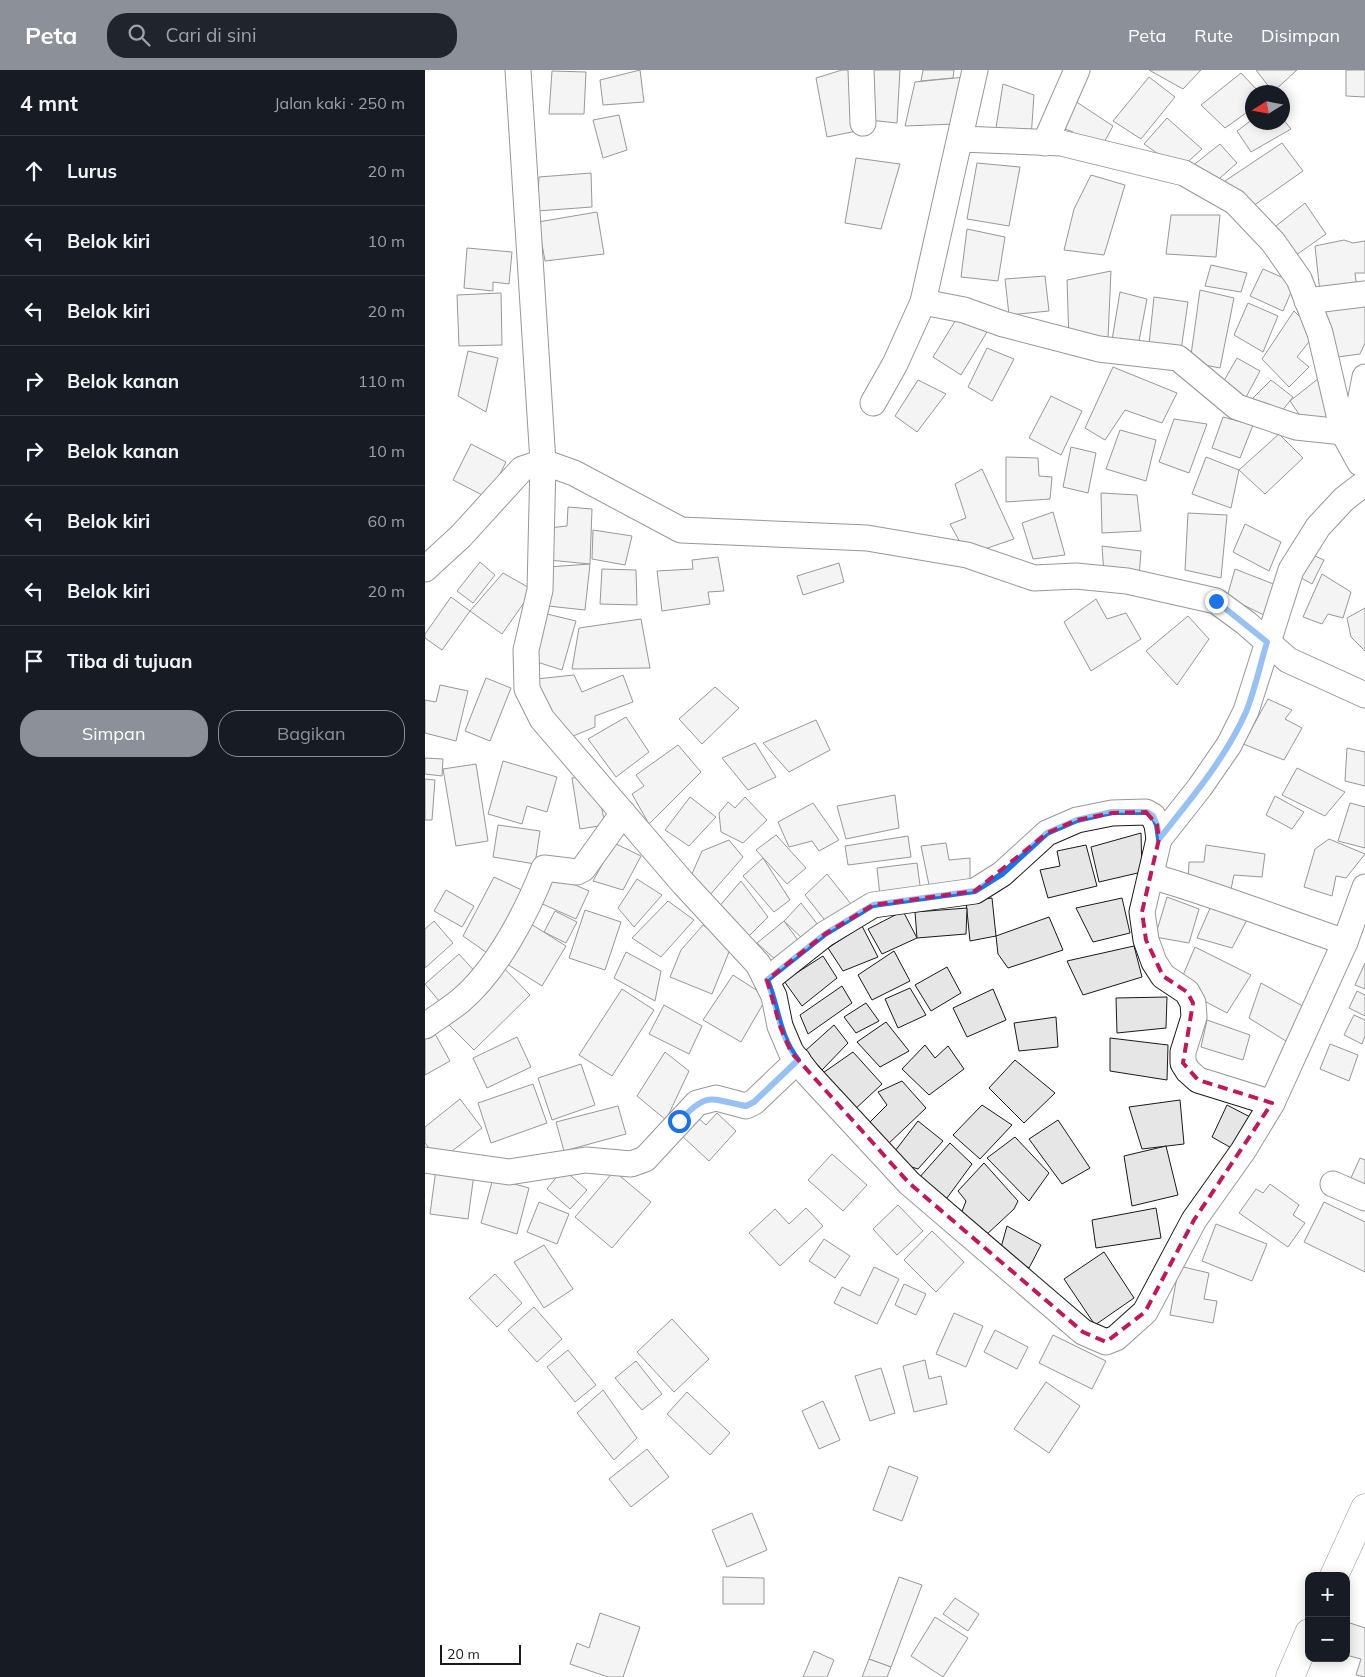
<!DOCTYPE html>
<html lang="id">
<meta charset="utf-8">
<style>
:root{--surface:#171b24;--page:#20242c;--text:#f1f3f6;--muted:#9ea1a6;--line:#363941;--accent:#8c9099}
body{margin:0;font-family:Mulish,sans-serif;background:var(--page);color:var(--text)}
.controls{position:absolute;right:15px;bottom:15px;display:grid;overflow:hidden;border-radius:10px;box-shadow:0 2px 12px #0003}
.controls button{width:45px;height:45px;display:grid;place-items:center;padding:0;border:0;border-bottom:1px solid var(--line);background:var(--surface);color:var(--text);font:25px sans-serif}
.compass{position:absolute;left:820px;top:15px;width:45px;height:45px;border-radius:50%;background:var(--surface);box-shadow:0 2px 12px #0003;rotate:259deg}
.scale{position:absolute;left:15px;bottom:12px;width:81px;box-sizing:border-box;padding-left:5px;border:2px solid #1a1a1a;border-top:0;font-size:14px;line-height:18px;white-space:nowrap;color:#1a1a1a;-webkit-text-stroke:4px #fff;paint-order:stroke}
.stop{position:absolute;width:15px;height:15px;margin:-11px;border:4px solid #1a73e8;border-radius:50%;background:#fff}
.stop.end{background:#1a73e8;border-color:#fff;box-shadow:0 1px 5px #0008}
.list{margin:0;padding:0;list-style:none}
h2{display:flex;justify-content:space-between;align-items:center;height:65px;margin:0;padding:0 20px;font-size:21px}
h2 small{font-size:16px;font-weight:400;color:var(--muted)}
.list li{display:grid;grid-template-columns:32px 1fr auto;gap:15px;align-items:center;box-sizing:border-box;height:70px;padding:0 20px;border-top:1px solid var(--line)}
.list b{display:block;font-size:19px;white-space:nowrap}
.list em{font-size:16px;font-style:normal;color:var(--muted)}
.actions{display:flex;gap:10px;padding:15px 20px}
.actions a{flex:1;padding:11px 0;border:1px solid var(--accent);border-radius:20px;text-align:center;font-size:18px;color:var(--accent)}
.actions .main{background:var(--accent);color:#fff}
.icon{flex:none;width:28px;height:28px;fill:none;stroke:currentColor;stroke-width:2;stroke-linecap:round;stroke-linejoin:round}
.map{position:relative;flex:none;width:940px;height:1607px;overflow:hidden}
header{display:flex;align-items:center;gap:30px;box-sizing:border-box;height:70px;padding:0 25px;background:var(--accent);color:#fff}
header strong{font-size:24px}
nav{display:flex;gap:28px;margin-inline-start:auto;font-size:18px}
.search{width:350px;height:45px;background:var(--page);display:flex;align-items:center;gap:12px;box-sizing:border-box;padding:0 18px;border-radius:20px;color:var(--muted);font-size:19px}
main{display:flex}
aside{flex:1;background:var(--surface)}
.map>svg:first-child{display:block}
.building{fill:#e6e6e6;stroke:#1a1a1a}
.lines{fill:none;stroke-linecap:round;stroke-linejoin:round}
.street-casing{stroke:#1a1a1a;stroke-width:27}
.secondary-casing{stroke:#1a1a1a;stroke-width:29}
.street{stroke:#fff;stroke-width:25}
.secondary{stroke:#fff;stroke-width:28}
.route{stroke:#1a73e8;stroke-width:6}
.marked{fill:none;stroke:#c2185b;stroke-width:4;stroke-dasharray:10 6;stroke-linejoin:round}
</style>
<header>
<strong>Peta</strong>
<div class="search"><svg class="icon" aria-label="search" viewBox="0 0 24 24"><circle cx="10" cy="10" r="6"/><path d="M15 15l6 6"/></svg>Cari di sini</div>
<nav><a>Peta</a><a>Rute</a><a>Disimpan</a></nav>
</header>
<main>
<aside>
<h2>4 mnt<small>Jalan kaki · 250 m</small></h2>
<ul class="list">
<li><svg class="icon" aria-label="ahead" viewBox="0 0 24 24"><path d="M12 20V5M6 11l6-6 6 6"/></svg><div><b>Lurus</b></div><em>20 m</em></li>
<li><svg class="icon" aria-label="left" viewBox="0 0 24 24"><path d="M17 20v-9H6M10 6l-5 5 5 5"/></svg><div><b>Belok kiri</b></div><em>10 m</em></li>
<li><svg class="icon" aria-label="left" viewBox="0 0 24 24"><path d="M17 20v-9H6M10 6l-5 5 5 5"/></svg><div><b>Belok kiri</b></div><em>20 m</em></li>
<li><svg class="icon" aria-label="right" viewBox="0 0 24 24"><path d="M7 20v-9h11M14 6l5 5-5 5"/></svg><div><b>Belok kanan</b></div><em>110 m</em></li>
<li><svg class="icon" aria-label="right" viewBox="0 0 24 24"><path d="M7 20v-9h11M14 6l5 5-5 5"/></svg><div><b>Belok kanan</b></div><em>10 m</em></li>
<li><svg class="icon" aria-label="left" viewBox="0 0 24 24"><path d="M17 20v-9H6M10 6l-5 5 5 5"/></svg><div><b>Belok kiri</b></div><em>60 m</em></li>
<li><svg class="icon" aria-label="left" viewBox="0 0 24 24"><path d="M17 20v-9H6M10 6l-5 5 5 5"/></svg><div><b>Belok kiri</b></div><em>20 m</em></li>
<li><svg class="icon" aria-label="arrive" viewBox="0 0 24 24"><path d="M6 21V4h12l-3 4 3 4H6"/></svg><div><b>Tiba di tujuan</b></div></li>
</ul>
<div class="actions"><a class="main">Simpan</a><a>Bagikan</a></div>
</aside>
<div class="map">
<svg width="940" height="1607" viewBox="0 0 940 1607">
<rect width="100%" height="100%" fill="#fff"/>
<g class="building">
<polygon points="215,0 219,32 178,35 175,10"/>
<polygon points="417,0 430,0 437,60 402,67 391,8"/>
<polygon points="443,0 475,0 472,53 444,50"/>
<polygon points="498,0 529,0 528,8 496,11"/>
<polygon points="724,0 776,0 758,19"/>
<polygon points="831,0 872,0 848,22"/>
<polygon points="921,0 940,0 940,27 921,26"/>
<polygon points="127,1 161,2 159,44 124,44"/>
<polygon points="816,3 834,22 828,22 828,38 800,58 776,35"/>
<polygon points="540,7 530,54 480,56 490,12"/>
<polygon points="724,7 750,27 716,69 688,51"/>
<polygon points="578,14 609,25 606,68 570,64"/>
<polygon points="647,29 688,56 676,78 642,69 648,62 632,56"/>
<polygon points="194,45 202,80 178,88 168,50"/>
<polygon points="742,48 777,79 755,99 719,74"/>
<polygon points="828,49 828,52 858,52 858,49 866,59 826,82 812,61"/>
<polygon points="857,73 878,101 828,136 800,111"/>
<polygon points="795,74 812,93 787,115 766,97"/>
<polygon points="431,88 475,94 456,159 420,153"/>
<polygon points="552,93 595,97 584,156 542,149"/>
<polygon points="166,103 167,137 112,141 114,107"/>
<polygon points="666,105 700,115 679,185 639,180 649,139"/>
<polygon points="880,133 901,164 867,188 846,160"/>
<polygon points="172,142 179,184 120,191 113,152"/>
<polygon points="746,145 795,145 791,187 741,184"/>
<polygon points="542,159 580,167 573,211 536,207"/>
<polygon points="919,170 928,173 940,171 940,203 930,203 932,218 895,223 890,176"/>
<polygon points="42,178 87,182 84,214 68,212 68,221 39,218"/>
<polygon points="786,195 822,203 816,222 780,216"/>
<polygon points="838,199 870,213 858,241 825,226"/>
<polygon points="686,201 683,268 644,271 642,210"/>
<polygon points="620,206 624,241 584,245 580,209"/>
<polygon points="775,220 809,228 795,298 765,292"/>
<polygon points="695,222 722,229 714,271 687,270"/>
<polygon points="76,223 77,275 34,276 32,225"/>
<polygon points="729,227 763,232 756,280 724,274"/>
<polygon points="940,230 940,273 935,284 905,288 896,232"/>
<polygon points="823,233 853,246 838,282 809,265"/>
<polygon points="869,241 891,263 872,287 884,297 864,317 837,289"/>
<polygon points="532,248 562,262 536,305 508,287"/>
<polygon points="562,278 589,289 567,331 543,317"/>
<polygon points="43,281 73,288 61,342 33,326"/>
<polygon points="812,288 835,301 819,331 797,314"/>
<polygon points="688,297 752,323 737,353 700,340 680,370 660,358"/>
<polygon points="894,308 915,349 884,359 865,331"/>
<polygon points="493,310 521,324 492,362 470,346"/>
<polygon points="846,310 868,327 849,351 823,333"/>
<polygon points="626,326 657,341 636,385 604,368"/>
<polygon points="798,347 828,355 815,388 787,378"/>
<polygon points="749,349 782,354 764,403 734,392"/>
<polygon points="695,360 731,370 721,411 681,399"/>
<polygon points="854,364 878,388 840,424 814,400"/>
<polygon points="46,374 81,392 63,428 28,410"/>
<polygon points="646,377 671,383 663,423 638,417"/>
<polygon points="581,387 613,388 614,406 627,407 625,429 581,432"/>
<polygon points="781,387 814,400 806,438 767,424"/>
<polygon points="557,399 589,469 542,485 525,454 541,448 530,414"/>
<polygon points="676,423 712,425 716,461 677,463"/>
<polygon points="143,437 167,439 165,494 123,490 124,458 142,456"/>
<polygon points="628,442 640,485 608,489 597,453"/>
<polygon points="763,443 802,445 796,508 760,500"/>
<polygon points="820,454 856,472 844,501 808,482"/>
<polygon points="168,460 207,466 200,495 167,489"/>
<polygon points="677,476 716,481 714,507 679,505"/>
<polygon points="881,482 899,490 887,514 871,505"/>
<polygon points="293,487 299,521 283,522 285,534 237,541 232,501 268,499 267,490"/>
<polygon points="55,492 70,505 48,533 32,521"/>
<polygon points="414,493 419,512 378,525 372,506"/>
<polygon points="165,494 160,540 123,536 123,497"/>
<polygon points="177,499 211,500 212,535 175,534"/>
<polygon points="810,499 851,515 843,547 802,527"/>
<polygon points="78,503 108,520 77,564 45,541"/>
<polygon points="897,504 926,522 918,548 903,544 897,554 878,547"/>
<polygon points="26,527 45,541 17,580 0,568 0,564"/>
<polygon points="671,529 682,549 701,543 716,569 666,601 639,552"/>
<polygon points="940,538 940,581 926,567 922,548"/>
<polygon points="118,543 151,551 137,600 109,591"/>
<polygon points="763,546 784,569 752,615 721,581"/>
<polygon points="216,549 225,598 147,599 154,558"/>
<polygon points="149,605 157,622 198,605 208,632 170,646 170,657 136,671 111,609"/>
<polygon points="61,608 86,618 65,671 40,661"/>
<polygon points="15,615 43,621 31,671 0,663 0,630 11,632"/>
<polygon points="290,617 314,638 277,674 254,649"/>
<polygon points="843,629 867,640 860,649 877,658 859,690 818,674"/>
<polygon points="201,647 224,682 191,707 163,669"/>
<polygon points="391,650 405,680 364,702 338,673"/>
<polygon points="330,673 351,707 323,720 297,688"/>
<polygon points="253,675 276,702 224,754 207,724 219,716 211,705"/>
<polygon points="922,678 940,682 940,716 920,711"/>
<polygon points="0,688 18,689 17,706 0,704"/>
<polygon points="78,691 132,707 122,742 102,736 97,754 63,744"/>
<polygon points="51,694 63,771 31,776 18,699"/>
<polygon points="872,698 920,722 900,746 857,725"/>
<polygon points="155,707 174,724 180,755 155,759 147,708"/>
<polygon points="0,709 10,710 7,750 0,750"/>
<polygon points="470,725 474,758 421,769 412,736"/>
<polygon points="850,726 879,742 867,759 841,745"/>
<polygon points="265,727 291,747 264,776 240,760"/>
<polygon points="320,727 342,750 318,773 296,762 294,743 303,732 310,738"/>
<polygon points="388,733 414,770 394,781 387,771 364,777 353,752"/>
<polygon points="925,733 940,737 940,778 913,771"/>
<polygon points="73,755 115,761 110,794 68,787"/>
<polygon points="716,763 717,802 674,812 666,777"/>
<polygon points="351,765 381,798 362,814 331,780"/>
<polygon points="483,766 486,787 423,795 420,776"/>
<polygon points="904,769 940,784 921,808 911,806 907,826 879,817 890,779"/>
<polygon points="304,770 318,787 284,826 266,806 277,781"/>
<polygon points="189,773 216,786 198,820 168,811"/>
<polygon points="521,773 524,790 545,788 545,809 504,815 496,776"/>
<polygon points="661,775 672,816 623,828 615,800 635,796 632,781"/>
<polygon points="781,775 840,784 837,807 809,805 805,824 763,813 764,792 779,792"/>
<polygon points="338,788 365,830 349,842 318,806"/>
<polygon points="492,793 496,823 455,826 452,798"/>
<polygon points="125,804 164,821 151,849 113,832"/>
<polygon points="402,804 426,834 402,853 380,825"/>
<polygon points="69,807 101,822 65,885 38,866"/>
<polygon points="212,809 237,825 209,857 193,838"/>
<polygon points="316,811 343,847 322,868 292,839"/>
<polygon points="21,820 49,836 37,857 9,841"/>
<polygon points="742,827 774,839 764,873 730,867"/>
<polygon points="567,828 571,866 545,871 541,831"/>
<polygon points="697,828 705,863 668,872 651,838"/>
<polygon points="243,831 269,850 236,887 207,868"/>
<polygon points="376,833 400,864 380,871 359,851"/>
<polygon points="786,836 823,848 807,878 772,868"/>
<polygon points="542,838 541,864 492,868 490,842"/>
<polygon points="160,840 196,852 180,900 144,888"/>
<polygon points="130,841 152,852 141,873 119,862"/>
<polygon points="478,841 492,868 457,884 443,859"/>
<polygon points="624,847 638,880 583,898 573,884 571,866"/>
<polygon points="9,851 28,873 0,898 0,859"/>
<polygon points="101,851 141,876 117,916 77,891"/>
<polygon points="359,851 375,873 352,891 332,873"/>
<polygon points="278,855 306,877 287,924 245,907 256,880"/>
<polygon points="437,856 453,887 418,901 403,878"/>
<polygon points="709,876 717,907 658,925 642,891"/>
<polygon points="770,877 826,905 802,943 753,917"/>
<polygon points="469,881 485,911 447,930 433,905"/>
<polygon points="201,882 236,901 230,931 189,908"/>
<polygon points="34,884 53,905 19,937 0,914"/>
<polygon points="398,886 412,908 377,936 359,911"/>
<polygon points="940,893 940,919 930,915"/>
<polygon points="77,896 105,925 49,980 21,952"/>
<polygon points="522,897 536,923 506,941 490,915"/>
<polygon points="308,905 342,927 316,972 278,950"/>
<polygon points="836,913 883,939 864,973 824,948"/>
<polygon points="417,916 427,933 383,964 375,945"/>
<polygon points="485,918 501,945 473,958 460,929"/>
<polygon points="197,919 229,940 187,1006 154,985"/>
<polygon points="568,919 581,950 542,967 528,938"/>
<polygon points="932,921 940,925 940,946 924,938"/>
<polygon points="742,927 741,958 692,963 691,928"/>
<polygon points="441,933 454,951 431,963 419,947"/>
<polygon points="239,935 277,956 264,984 224,964"/>
<polygon points="929,945 940,950 940,966 937,974 919,965"/>
<polygon points="631,947 633,977 594,981 589,953"/>
<polygon points="782,950 825,965 818,990 776,977"/>
<polygon points="461,952 484,981 455,997 432,972"/>
<polygon points="409,955 423,973 397,1000 380,981"/>
<polygon points="9,962 25,991 0,1005 0,967"/>
<polygon points="92,967 106,997 62,1018 48,988"/>
<polygon points="685,968 743,975 742,1010 685,1001"/>
<polygon points="905,974 933,985 924,1011 895,999"/>
<polygon points="500,975 510,988 523,976 539,999 504,1025 477,999"/>
<polygon points="240,982 264,1001 241,1050 212,1026"/>
<polygon points="428,982 457,1014 427,1042 395,1005"/>
<polygon points="590,990 630,1023 599,1053 564,1018"/>
<polygon points="156,994 170,1035 127,1050 113,1008"/>
<polygon points="477,1011 501,1038 462,1075 444,1053 462,1035 453,1022"/>
<polygon points="108,1014 122,1053 66,1073 53,1033"/>
<polygon points="35,1029 57,1058 14,1091 0,1073 0,1057"/>
<polygon points="755,1030 759,1074 717,1079 704,1037"/>
<polygon points="557,1035 587,1055 555,1089 528,1065"/>
<polygon points="802,1035 829,1049 810,1080 787,1067"/>
<polygon points="193,1036 201,1064 139,1081 131,1052"/>
<polygon points="292,1043 311,1061 284,1091 256,1065 272,1047 281,1055"/>
<polygon points="633,1050 665,1098 637,1114 604,1069"/>
<polygon points="493,1051 518,1071 493,1099 477,1094 470,1081"/>
<polygon points="590,1067 624,1103 604,1131 562,1088"/>
<polygon points="525,1073 547,1094 519,1132 493,1109"/>
<polygon points="741,1076 753,1125 707,1136 699,1086"/>
<polygon points="407,1084 442,1115 418,1141 383,1110"/>
<polygon points="935,1088 940,1090 940,1117 925,1110"/>
<polygon points="559,1093 593,1131 589,1139 560,1166 536,1144 541,1131 533,1121"/>
<polygon points="11,1099 49,1104 43,1149 5,1144"/>
<polygon points="138,1099 162,1120 145,1139 122,1119"/>
<polygon points="189,1101 226,1132 187,1178 150,1147"/>
<polygon points="68,1108 104,1118 92,1164 56,1153"/>
<polygon points="845,1114 874,1135 868,1145 880,1153 863,1177 814,1143 831,1119 838,1123"/>
<polygon points="114,1132 144,1144 132,1174 102,1162"/>
<polygon points="899,1132 940,1152 940,1202 879,1172"/>
<polygon points="473,1135 498,1161 472,1185 448,1159"/>
<polygon points="381,1138 398,1156 355,1196 324,1163 350,1139 364,1154"/>
<polygon points="731,1138 736,1168 671,1178 667,1150"/>
<polygon points="791,1154 842,1174 827,1211 777,1191"/>
<polygon points="582,1156 616,1175 604,1198 575,1181"/>
<polygon points="507,1161 539,1192 511,1222 479,1190"/>
<polygon points="399,1169 425,1186 410,1208 384,1191"/>
<polygon points="119,1175 148,1219 119,1238 89,1192"/>
<polygon points="679,1182 709,1228 670,1255 639,1209"/>
<polygon points="754,1196 784,1203 779,1229 792,1231 788,1253 745,1245"/>
<polygon points="449,1197 474,1209 452,1254 409,1233 417,1217 435,1226"/>
<polygon points="70,1204 97,1233 72,1257 44,1228"/>
<polygon points="479,1214 501,1224 491,1245 470,1235"/>
<polygon points="109,1237 137,1269 112,1292 83,1260"/>
<polygon points="529,1243 558,1256 541,1297 511,1284"/>
<polygon points="247,1249 284,1289 249,1322 212,1282"/>
<polygon points="570,1260 603,1277 592,1299 559,1282"/>
<polygon points="628,1265 681,1291 667,1319 614,1293"/>
<polygon points="143,1280 171,1315 150,1332 122,1297"/>
<polygon points="500,1290 504,1309 516,1306 522,1334 489,1342 478,1296"/>
<polygon points="211,1291 237,1324 217,1340 190,1308"/>
<polygon points="456,1298 470,1343 445,1351 430,1306"/>
<polygon points="621,1312 655,1336 624,1383 589,1359"/>
<polygon points="178,1320 212,1368 189,1390 152,1343"/>
<polygon points="262,1322 305,1363 285,1385 242,1344"/>
<polygon points="398,1331 415,1370 394,1379 377,1341"/>
<polygon points="222,1379 244,1407 206,1437 184,1409"/>
<polygon points="464,1396 493,1407 477,1451 448,1440"/>
<polygon points="327,1443 342,1480 302,1497 287,1460"/>
<polygon points="298,1507 339,1508 339,1534 298,1534"/>
<polygon points="474,1507 497,1515 466,1597 444,1589"/>
<polygon points="530,1528 554,1544 543,1561 518,1544"/>
<polygon points="175,1543 215,1557 198,1607 183,1607 145,1594 152,1573 164,1578"/>
<polygon points="510,1547 543,1568 518,1607 486,1586"/>
<polygon points="925,1553 940,1558 940,1607 931,1605 936,1589 921,1585 921,1564"/>
<polygon points="389,1581 409,1590 402,1607 378,1607"/>
<polygon points="444,1589 466,1597 462,1607 437,1607"/>
</g>
<g class="lines">
<defs>
<g id="street">
<polyline points="93,0 118,392 115,520 101,580 102,619 117,649 258,813 333,894 349,926 355,956 366,982 383,1004 484,1113 658,1262 681,1272 691,1268 720,1242 769,1150 818,1081 847,1033 920,872 940,817"/>
<polyline points="436,0 438,53"/>
<polyline points="535,69 636,73 759,103 810,132 848,172 874,209 895,263 918,362 935,393"/>
<polyline points="620,73 652,0"/>
<polyline points="882,231 940,224"/>
<polyline points="498,232 539,240 578,254 674,279 753,288 812,337 871,357 918,362"/>
<polyline points="448,333 470,294 498,232 550,0"/>
<polyline points="934,380 933,343 940,307"/>
<polyline points="0,499 36,466 97,399 118,392 149,403 256,460 442,468 542,485 609,508 651,506 702,511 791,531 821,553 863,590 940,625"/>
<polyline points="734,769 775,717 804,675 821,641 866,500 893,457 919,429 940,413"/>
<path d="M726,806C792,825 855,850 920,872"/>
<polyline points="342,910 400,864 448,835 550,821 577,804 622,763 652,750 687,743 721,742 728,746 732,755 734,769 717,842 721,870 729,892 738,906 762,922 768,933 769,947 758,982 758,993 763,1001 773,1010 847,1033"/>
<path d="M0,956C11,948 24,940 35,931C72,900 102,842 119,798L152,802L158,799L198,743"/>
<polyline points="0,1090 84,1102 161,1090 206,1094 220,1089 272,1033 291,1028 321,1036 329,1032 373,990"/>
<polyline points="908,1114 940,1128"/>
</g>
<g id="secondary">
<polyline points="909,1506 940,1438"/>
<polyline points="865,1607 884,1563"/>
</g>
</defs>
<use href="#street" class="street-casing"/>
<use href="#secondary" class="secondary-casing"/>
<use href="#street" class="street"/>
<use href="#secondary" class="secondary"/>
</g>
<g class="lines">
<path class="route" d="M254,1051C283,1021 284,1029 321,1036L329,1032L373,990C353,964 354,938 342,910L400,864L448,835L550,821L577,804L622,763L652,750L687,742H722L728,746L732,755L734,769C766,729 800,689 821,642C830,620 835,595 842,572L791,531"/>
</g>
<path d="M0 0H940V1607H0ZM721,742L732,755L734,769L717,842L721,870L738,906L762,922L768,933L758,993L773,1010L847,1033L769,1150L720,1242L681,1272L658,1262L484,1113L366,982L355,956L342,910L400,864L448,835L550,821L622,763L652,750L687,743Z" fill="#fff" fill-opacity=".55" fill-rule="evenodd"/>
<path class="marked" d="M721,742L732,755L734,769L717,842L721,870L738,906L762,922L768,933L758,993L773,1010L847,1033L769,1150L720,1242L681,1272L658,1262L484,1113L366,982L355,956L342,910L400,864L448,835L550,821L622,763L652,750L687,743Z"/>
</svg>
<div class="controls">
<button>+</button>
<button>−</button>
</div>
<svg class="compass" viewBox="-18 -18 36 36"><path d="M0-13l5 13h-10z" fill="#e53935"/><path d="M0 13l5-13h-10z" fill="#9ea1a6"/></svg>
<div class="scale">20 m</div>
<div class="stop" style="left:254px;top:1051px"></div>
<div class="stop end" style="left:791px;top:531px"></div>
</div>
</main>
